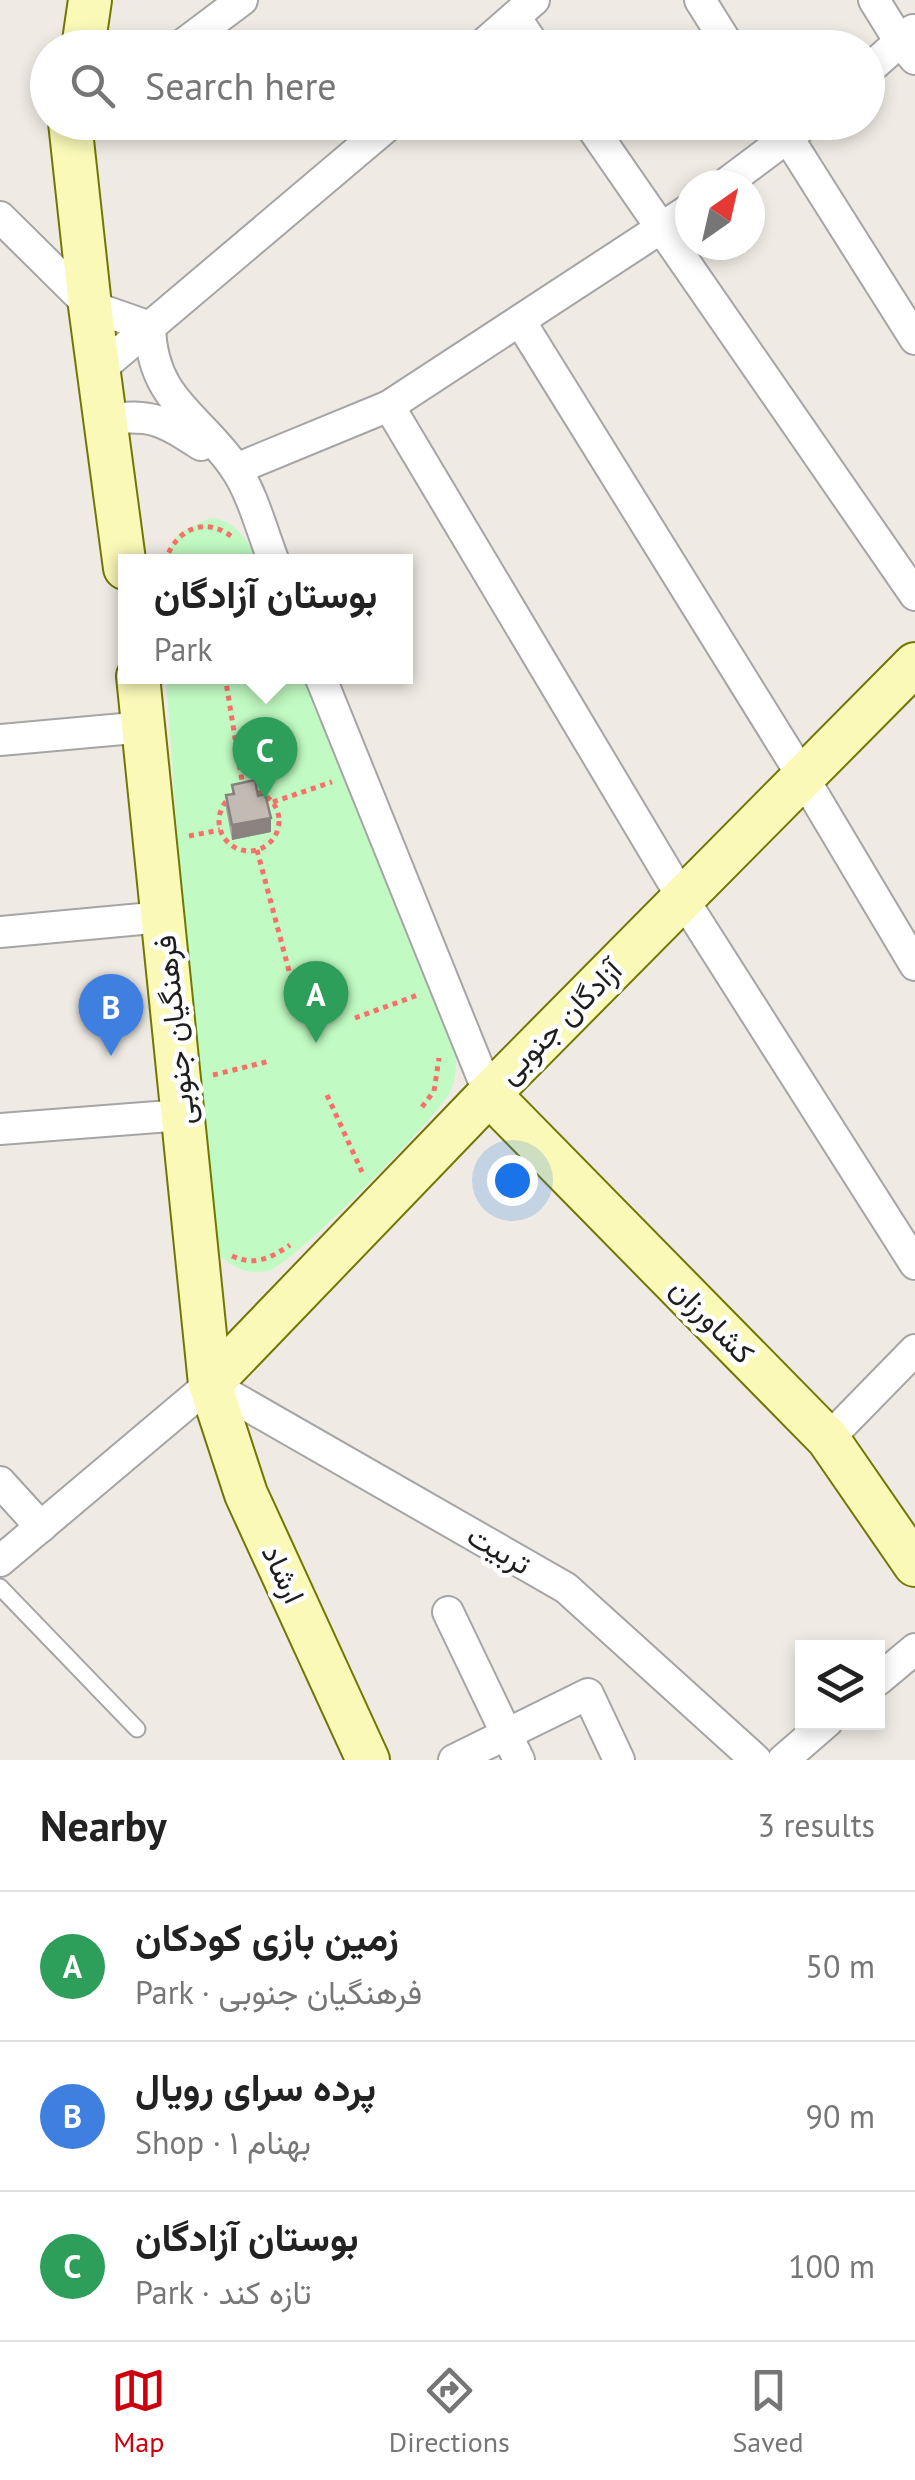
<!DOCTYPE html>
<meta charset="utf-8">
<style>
:root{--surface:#fff;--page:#f2f2f2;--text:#222;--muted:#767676;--line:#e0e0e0;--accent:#cd000d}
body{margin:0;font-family:"PT Sans",Vazirmatn,sans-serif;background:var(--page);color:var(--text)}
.controls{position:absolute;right:30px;bottom:30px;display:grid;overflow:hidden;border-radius:0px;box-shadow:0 5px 15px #0003}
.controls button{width:90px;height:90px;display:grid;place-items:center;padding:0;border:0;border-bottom:2px solid var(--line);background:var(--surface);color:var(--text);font:50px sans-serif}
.compass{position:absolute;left:675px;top:170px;width:90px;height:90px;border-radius:50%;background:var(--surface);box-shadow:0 5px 15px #0003;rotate:34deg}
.you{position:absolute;left:512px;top:1180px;width:35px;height:35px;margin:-25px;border:8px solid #fff;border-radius:50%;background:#1a73e8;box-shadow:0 0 0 15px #1a73e833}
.badge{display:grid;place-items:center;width:65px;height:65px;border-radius:50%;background:var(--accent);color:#fff;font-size:32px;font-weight:700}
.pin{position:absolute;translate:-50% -82px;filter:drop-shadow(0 2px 5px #0008)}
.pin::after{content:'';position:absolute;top:52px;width:35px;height:30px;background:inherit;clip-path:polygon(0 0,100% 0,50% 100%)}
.popup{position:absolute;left:118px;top:554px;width:295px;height:130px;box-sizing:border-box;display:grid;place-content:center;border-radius:0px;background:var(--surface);filter:drop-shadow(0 2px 8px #0005);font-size:32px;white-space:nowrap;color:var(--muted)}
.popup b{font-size:38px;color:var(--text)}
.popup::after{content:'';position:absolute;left:50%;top:100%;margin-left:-20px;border:20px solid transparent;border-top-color:var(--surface)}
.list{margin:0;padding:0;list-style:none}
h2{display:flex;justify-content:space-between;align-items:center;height:130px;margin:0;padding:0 40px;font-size:42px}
h2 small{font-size:32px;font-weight:400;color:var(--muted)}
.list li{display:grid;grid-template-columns:65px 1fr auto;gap:30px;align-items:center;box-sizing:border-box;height:150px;padding:0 40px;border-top:2px solid var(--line)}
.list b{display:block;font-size:38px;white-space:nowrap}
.list p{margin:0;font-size:32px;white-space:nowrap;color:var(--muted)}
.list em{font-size:32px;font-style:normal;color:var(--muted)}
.icon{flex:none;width:55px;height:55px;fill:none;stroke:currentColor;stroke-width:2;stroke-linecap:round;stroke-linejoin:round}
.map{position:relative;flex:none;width:915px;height:1760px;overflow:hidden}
.search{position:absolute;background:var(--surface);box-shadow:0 5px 15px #0003;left:30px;right:30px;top:30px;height:110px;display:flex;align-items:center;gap:25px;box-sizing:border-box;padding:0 35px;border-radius:55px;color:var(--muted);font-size:38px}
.sheet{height:580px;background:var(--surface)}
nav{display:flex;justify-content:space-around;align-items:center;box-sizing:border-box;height:140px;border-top:2px solid var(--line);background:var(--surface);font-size:28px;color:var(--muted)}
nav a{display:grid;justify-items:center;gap:5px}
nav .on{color:var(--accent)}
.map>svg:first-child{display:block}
.park{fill:#c1fac2}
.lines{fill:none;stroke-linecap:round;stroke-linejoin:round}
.lane-casing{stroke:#a5a5a5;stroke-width:19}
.street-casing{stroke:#a5a5a5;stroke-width:34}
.secondary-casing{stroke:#727704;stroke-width:46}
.path{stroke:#fb6f6a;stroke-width:5;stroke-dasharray:5 5;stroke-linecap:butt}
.lane{stroke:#fff;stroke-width:15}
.street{stroke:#fff;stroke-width:30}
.secondary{stroke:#faf9b8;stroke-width:42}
.wall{fill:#a9a09b}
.shaded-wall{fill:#89827e}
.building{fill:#c4bab4;stroke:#89827e;stroke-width:2.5}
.labels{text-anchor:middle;stroke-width:9;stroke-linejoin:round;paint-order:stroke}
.street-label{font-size:30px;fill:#1e1e1e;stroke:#fff}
</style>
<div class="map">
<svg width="915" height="1760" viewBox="0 0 915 1760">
<rect width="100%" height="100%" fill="#efebe4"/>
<g class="park">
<path d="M210,518C235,520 248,540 257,561H163L179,533Z"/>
<path d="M166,677H305L446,1014C454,1039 461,1065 451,1090C441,1114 294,1263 270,1270C241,1278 221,1260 206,1239Z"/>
</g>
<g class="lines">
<defs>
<polyline id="lane" points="0,1587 137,1729"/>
<g id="street">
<polyline points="700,0 730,48"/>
<polyline points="874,0 900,42 915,59"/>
<polyline points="515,17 536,48"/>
<polyline points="178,48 242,0"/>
<polyline points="479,48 534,0"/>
<polyline points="868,70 913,30"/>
<polyline points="588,122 915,595"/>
<polyline points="778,122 915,339"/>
<polyline points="724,185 808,122"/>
<path d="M0,217L90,306L150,327C152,401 200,416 235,468C252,492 263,534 274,562"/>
<polyline points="520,321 803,777 915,965"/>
<polyline points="100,369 392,122"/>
<polyline points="389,406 683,899 915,1264"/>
<path d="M106,419C153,414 162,420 201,445"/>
<polyline points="236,469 389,406 690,209"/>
<polyline points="320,676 489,1094"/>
<polyline points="0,740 145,727"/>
<polyline points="0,932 163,917"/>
<polyline points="0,1129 183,1115"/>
<polyline points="828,1439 915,1350"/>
<polyline points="0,1482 41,1527"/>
<polyline points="0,1561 210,1384 566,1588 756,1760"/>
<polyline points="448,1612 519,1760"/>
<polyline points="878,1680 915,1649"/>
<polyline points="454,1760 588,1694 619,1760"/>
<polyline points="783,1760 827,1722"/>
</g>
<g id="secondary">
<polyline points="83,48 90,0"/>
<polyline points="70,122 90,306 125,568"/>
<polyline points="138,676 210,1384 246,1494 368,1760"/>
<polyline points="489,1094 828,1439 915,1565"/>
<polyline points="210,1384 489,1094 915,664"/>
</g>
</defs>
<use href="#lane" class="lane-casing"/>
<use href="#street" class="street-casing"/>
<use href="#secondary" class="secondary-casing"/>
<g class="path">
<path d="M165,562C175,530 203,516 231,536"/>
<polyline points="225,676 243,787"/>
<circle cx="249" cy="821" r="30"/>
<polyline points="273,802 332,782"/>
<polyline points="189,836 220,830"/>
<polyline points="257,850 297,1001"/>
<polyline points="355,1018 418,995"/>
<polyline points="213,1075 270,1061"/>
<polyline points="327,1095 362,1172"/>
<polyline points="422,1107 434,1091 439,1058"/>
<path d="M232,1256C255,1266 269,1259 290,1245"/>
</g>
<use href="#lane" class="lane"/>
<use href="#street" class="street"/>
<use href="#secondary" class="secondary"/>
</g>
<polygon class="wall" points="232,785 258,796 271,832 232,840 226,809 226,795 232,794"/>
<polygon class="shaded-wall" points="271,818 271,832 232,840 232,825"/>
<polygon class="building" points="255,780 258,796 265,794 271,818 232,825 226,795 234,794 232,785"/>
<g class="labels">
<g class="street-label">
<text transform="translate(560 1022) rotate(-45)" y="10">آزادگان جنوبی</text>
<text transform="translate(175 1030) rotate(-96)" y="10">فرهنگیان جنوبی</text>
<text transform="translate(712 1321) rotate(46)" y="10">کشاورزان</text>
<text transform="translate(499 1550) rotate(30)" y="10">تربیت</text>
<text transform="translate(283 1574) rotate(65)" y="10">ارشاد</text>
</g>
</g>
</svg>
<div class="controls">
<button><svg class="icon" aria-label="layers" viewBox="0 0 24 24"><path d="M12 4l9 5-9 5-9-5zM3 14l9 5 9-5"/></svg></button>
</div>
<svg class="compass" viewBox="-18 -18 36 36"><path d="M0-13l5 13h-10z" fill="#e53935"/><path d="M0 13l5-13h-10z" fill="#767676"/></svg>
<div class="you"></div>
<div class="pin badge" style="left:316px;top:1043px;background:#2e9e5b">A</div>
<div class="pin badge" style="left:111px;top:1056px;background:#3f7fe0">B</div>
<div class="pin badge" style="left:265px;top:799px;background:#2e9e5b">C</div>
<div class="popup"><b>بوستان آزادگان</b>Park</div>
<div class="search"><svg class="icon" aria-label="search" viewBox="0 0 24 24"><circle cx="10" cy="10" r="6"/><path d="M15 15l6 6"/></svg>Search here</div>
</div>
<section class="sheet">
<h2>Nearby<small>3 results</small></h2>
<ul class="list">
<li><span class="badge" style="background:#2e9e5b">A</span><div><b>زمین بازی کودکان</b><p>Park · فرهنگیان جنوبی</p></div><em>50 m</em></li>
<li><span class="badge" style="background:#3f7fe0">B</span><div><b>پرده سرای رویال</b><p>Shop · بهنام ۱</p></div><em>90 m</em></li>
<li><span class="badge" style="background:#2e9e5b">C</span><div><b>بوستان آزادگان</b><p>Park · تازه کند</p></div><em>100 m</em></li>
</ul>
</section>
<nav>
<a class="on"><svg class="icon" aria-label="map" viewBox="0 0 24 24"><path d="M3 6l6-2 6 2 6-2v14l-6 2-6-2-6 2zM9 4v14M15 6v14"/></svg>Map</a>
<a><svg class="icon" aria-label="directions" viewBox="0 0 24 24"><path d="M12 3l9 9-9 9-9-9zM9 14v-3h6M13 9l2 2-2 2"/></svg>Directions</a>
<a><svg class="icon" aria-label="saved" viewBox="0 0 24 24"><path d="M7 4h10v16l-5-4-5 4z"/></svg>Saved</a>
</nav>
